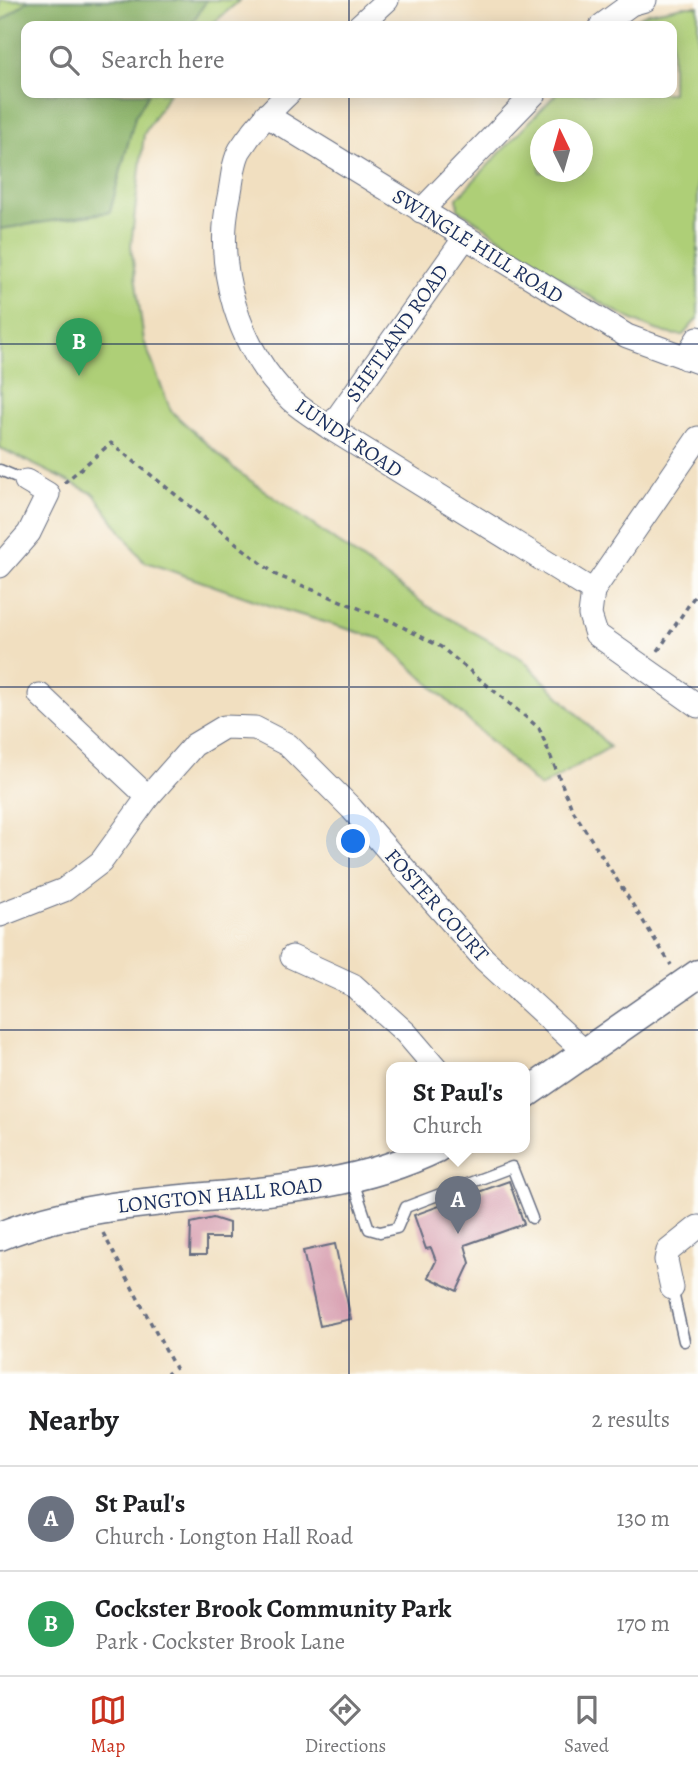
<!DOCTYPE html>
<meta charset="utf-8">
<style>
:root{--surface:#fff;--page:#f6f6f6;--text:#202124;--muted:#757577;--line:#e0e0e0;--accent:#c8321e}
body{margin:0;font-family:Alegreya,serif;background:var(--page);color:var(--text)}
.compass{position:absolute;left:530px;top:119px;width:63px;height:63px;border-radius:50%;background:var(--surface);box-shadow:0 4px 18px #0003;rotate:355deg}
.you{position:absolute;left:354px;top:842px;width:24px;height:24px;margin:-18px;border:5px solid #fff;border-radius:50%;background:#1a73e8;box-shadow:0 0 0 10px #1a73e833}
.badge{display:grid;place-items:center;width:46px;height:46px;border-radius:50%;background:var(--accent);color:#fff;font-size:23px;font-weight:700}
.pin{position:absolute;translate:-50% -58px;filter:drop-shadow(0 2px 4px #0008)}
.pin::after{content:'';position:absolute;top:37px;width:24px;height:21px;background:inherit;clip-path:polygon(0 0,100% 0,50% 100%)}
.popup{position:absolute;left:386px;top:1062px;width:144px;height:91px;box-sizing:border-box;display:grid;place-content:center;border-radius:14px;background:var(--surface);filter:drop-shadow(0 2px 5px #0005);font-size:23px;white-space:nowrap;color:var(--muted)}
.popup b{font-size:26px;color:var(--text)}
.popup::after{content:'';position:absolute;left:50%;top:100%;margin-left:-14px;border:14px solid transparent;border-top-color:var(--surface)}
.list{margin:0;padding:0;list-style:none}
h2{display:flex;justify-content:space-between;align-items:center;height:91px;margin:0;padding:0 28px;font-size:30px}
h2 small{font-size:23px;font-weight:400;color:var(--muted)}
.list li{display:grid;grid-template-columns:46px 1fr auto;gap:21px;align-items:center;box-sizing:border-box;height:105px;padding:0 28px;border-top:2px solid var(--line)}
.list b{display:block;font-size:26px;white-space:nowrap}
.list p{margin:0;font-size:23px;white-space:nowrap;color:var(--muted)}
.list em{font-size:23px;font-style:normal;color:var(--muted)}
.icon{flex:none;width:38px;height:38px;fill:none;stroke:currentColor;stroke-width:2;stroke-linecap:round;stroke-linejoin:round}
.map{position:relative;flex:none;width:698px;height:1374px;overflow:hidden}
.search{position:absolute;background:var(--surface);box-shadow:0 4px 18px #0003;left:21px;right:21px;top:21px;height:77px;display:flex;align-items:center;gap:18px;box-sizing:border-box;padding:0 24px;border-radius:14px;color:var(--muted);font-size:26px}
.sheet{height:301px;background:var(--surface)}
nav{display:flex;justify-content:space-around;align-items:center;box-sizing:border-box;height:98px;border-top:2px solid var(--line);background:var(--surface);font-size:19px;color:var(--muted)}
nav a{display:grid;justify-items:center;gap:4px}
nav .on{color:var(--accent)}
.map>svg:first-child{display:block}
.green{fill:#aecf77;stroke:#647f6a;stroke-width:2;fill-rule:evenodd}
.forest{fill:#8ab268;stroke:#527063;stroke-width:2}
.building{fill:#daa5b5}
.lines{fill:none;stroke-linecap:round;stroke-linejoin:round}
.service-casing{stroke:#666d80;stroke-width:13}
.minor-casing{stroke:#666d80;stroke-width:25}
.tertiary-casing{stroke:#666d80;stroke-width:31}
.path{stroke:#666d80;stroke-width:3.5;stroke-dasharray:5 5;stroke-linecap:butt}
.service{stroke:#fff;stroke-width:10}
.minor{stroke:#fff;stroke-width:23}
.tertiary{stroke:#fff;stroke-width:28}
.grid{fill:none;stroke:#1b2f5e;stroke-width:2;stroke-opacity:0.55}
.labels{text-anchor:middle;stroke-width:5;stroke-linejoin:round;paint-order:stroke}
.street-label{font-size:21px;fill:#1b2f5e;stroke:#fdfcf7}
</style>
<div class="map">
<svg width="698" height="1374" viewBox="0 0 698 1374">
<rect width="100%" height="100%" fill="#fdfcf7"/>
<filter id="ink" filterUnits="userSpaceOnUse"><feTurbulence type="fractalNoise" baseFrequency=".0143" numOctaves="2"/><feDisplacementMap in="SourceGraphic" scale="14" xChannelSelector="R" yChannelSelector="G"/><feConvolveMatrix kernelMatrix="1 2 1 2 8 2 1 2 1" color-interpolation-filters="sRGB"/></filter>
<filter id="wash" filterUnits="userSpaceOnUse"><feTurbulence type="fractalNoise" baseFrequency=".00686" numOctaves="4" result="noise"/><feDisplacementMap in="SourceGraphic" scale="28" xChannelSelector="R" yChannelSelector="G"/><feGaussianBlur stdDeviation="1.57" result="paint"/><feColorMatrix in="noise" values="0 0 0 0 0 0 0 0 0 0 0 0 0 0 0 0 0 1.4 0 .05"/><feComposite in="paint" operator="in"/></filter>
<g filter="url(#wash)">
<rect width="100%" height="100%" fill="#f1dfc0"/>
<g class="green">
<polygon points="0,0 240,0 210,26 26,26 26,93 169,93 144,134 131,246 144,341 171,411 237,471 427,606 522,659 610,747 540,787 381,639 274,607 143,561 94,494 0,448"/>
<path d="M683,6H698V318L683,335C637,339 503,238 458,209L457,198L557,93H672V26H622L648,13ZM540,130H582V172H540Z"/>
</g>
<polygon class="forest" points="29,0 207,0 190,26 26,26 26,93 149,93 135,117 110,212 0,229 0,22"/>
<g id="blocks">
<g class="building">
<polygon points="509,1181 524,1224 465,1245 470,1263 457,1291 428,1277 436,1261 431,1248 426,1249 414,1215"/>
<polygon points="213,1218 229,1223 229,1238 206,1238 206,1255 190,1255 191,1223"/>
<polygon points="335,1244 351,1319 320,1326 303,1251"/>
</g>
</g>
</g>
<g filter="url(#ink)">
<use href="#blocks" fill-opacity="0" stroke="#666d80" stroke-width="2"/>
<g class="lines">
<defs>
<g id="service">
<polyline points="0,470 26,481"/>
<polyline points="352,1178 369,1229 380,1232 397,1228 406,1207 512,1167 532,1218"/>
<polyline points="672,1288 684,1341"/>
</g>
<g id="minor">
<polyline points="359,26 387,0"/>
<polyline points="601,26 631,4 645,0"/>
<path d="M289,93C271,110 254,128 240,150C233,162 232,183 229,197C214,267 238,349 291,400C302,410 317,419 330,428L593,591"/>
<polyline points="266,115 627,336 698,362"/>
<polyline points="421,211 535,93"/>
<polyline points="685,358 698,338"/>
<polyline points="330,428 464,239"/>
<polyline points="698,438 593,591 590,615 596,634 698,706"/>
<polyline points="0,566 29,533 48,494 26,481"/>
<polyline points="40,695 148,797"/>
<polyline points="0,915 64,890 101,862 148,797 194,745 224,727 255,728 288,745 351,808 484,959 585,1052"/>
<polyline points="292,957 353,985 406,1033 436,1068"/>
<polyline points="672,1288 666,1260 668,1251 698,1227"/>
</g>
<g id="tertiary">
<polyline points="524,1095 698,974"/>
<path d="M0,1236C140,1179 300,1215 437,1148"/>
</g>
</defs>
<use href="#service" class="service-casing"/>
<use href="#minor" class="minor-casing"/>
<use href="#tertiary" class="tertiary-casing"/>
<g class="path">
<polyline points="64,483 111,443 276,575 393,622 441,647 539,728 572,809 671,965"/>
<polyline points="658,651 698,591"/>
<polyline points="103,1233 175,1368 167,1374"/>
</g>
<use href="#service" class="service"/>
<use href="#minor" class="minor"/>
<use href="#tertiary" class="tertiary"/>
</g>
</g>
<path class="grid" d="M349,0V26M349,93V1374M0,344H698M0,687H698M0,1030H698"/>
<g class="labels">
<g class="street-label">
<text transform="translate(478 246) rotate(32)" y="7">SWINGLE HILL ROAD</text>
<text transform="translate(397 333) rotate(-55)" y="7">SHETLAND ROAD</text>
<text transform="translate(349 438) rotate(34)" y="7">LUNDY ROAD</text>
<text transform="translate(437 905) rotate(48)" y="7">FOSTER COURT</text>
<text transform="translate(220 1195) rotate(-6)" y="7">LONGTON HALL ROAD</text>
</g>
</g>
</svg>
<svg class="compass" viewBox="-18 -18 36 36"><path d="M0-13l5 13h-10z" fill="#e53935"/><path d="M0 13l5-13h-10z" fill="#757577"/></svg>
<div class="you"></div>
<div class="pin badge" style="left:458px;top:1234px;background:#6b7280">A</div>
<div class="popup"><b>St Paul's</b>Church</div>
<div class="pin badge" style="left:79px;top:376px;background:#2e9e5b">B</div>
<div class="search"><svg class="icon" aria-label="search" viewBox="0 0 24 24"><circle cx="10" cy="10" r="6"/><path d="M15 15l6 6"/></svg>Search here</div>
</div>
<section class="sheet">
<h2>Nearby<small>2 results</small></h2>
<ul class="list">
<li><span class="badge" style="background:#6b7280">A</span><div><b>St Paul's</b><p>Church · Longton Hall Road</p></div><em>130 m</em></li>
<li><span class="badge" style="background:#2e9e5b">B</span><div><b>Cockster Brook Community Park</b><p>Park · Cockster Brook Lane</p></div><em>170 m</em></li>
</ul>
</section>
<nav>
<a class="on"><svg class="icon" aria-label="map" viewBox="0 0 24 24"><path d="M3 6l6-2 6 2 6-2v14l-6 2-6-2-6 2zM9 4v14M15 6v14"/></svg>Map</a>
<a><svg class="icon" aria-label="directions" viewBox="0 0 24 24"><path d="M12 3l9 9-9 9-9-9zM9 14v-3h6M13 9l2 2-2 2"/></svg>Directions</a>
<a><svg class="icon" aria-label="saved" viewBox="0 0 24 24"><path d="M7 4h10v16l-5-4-5 4z"/></svg>Saved</a>
</nav>
